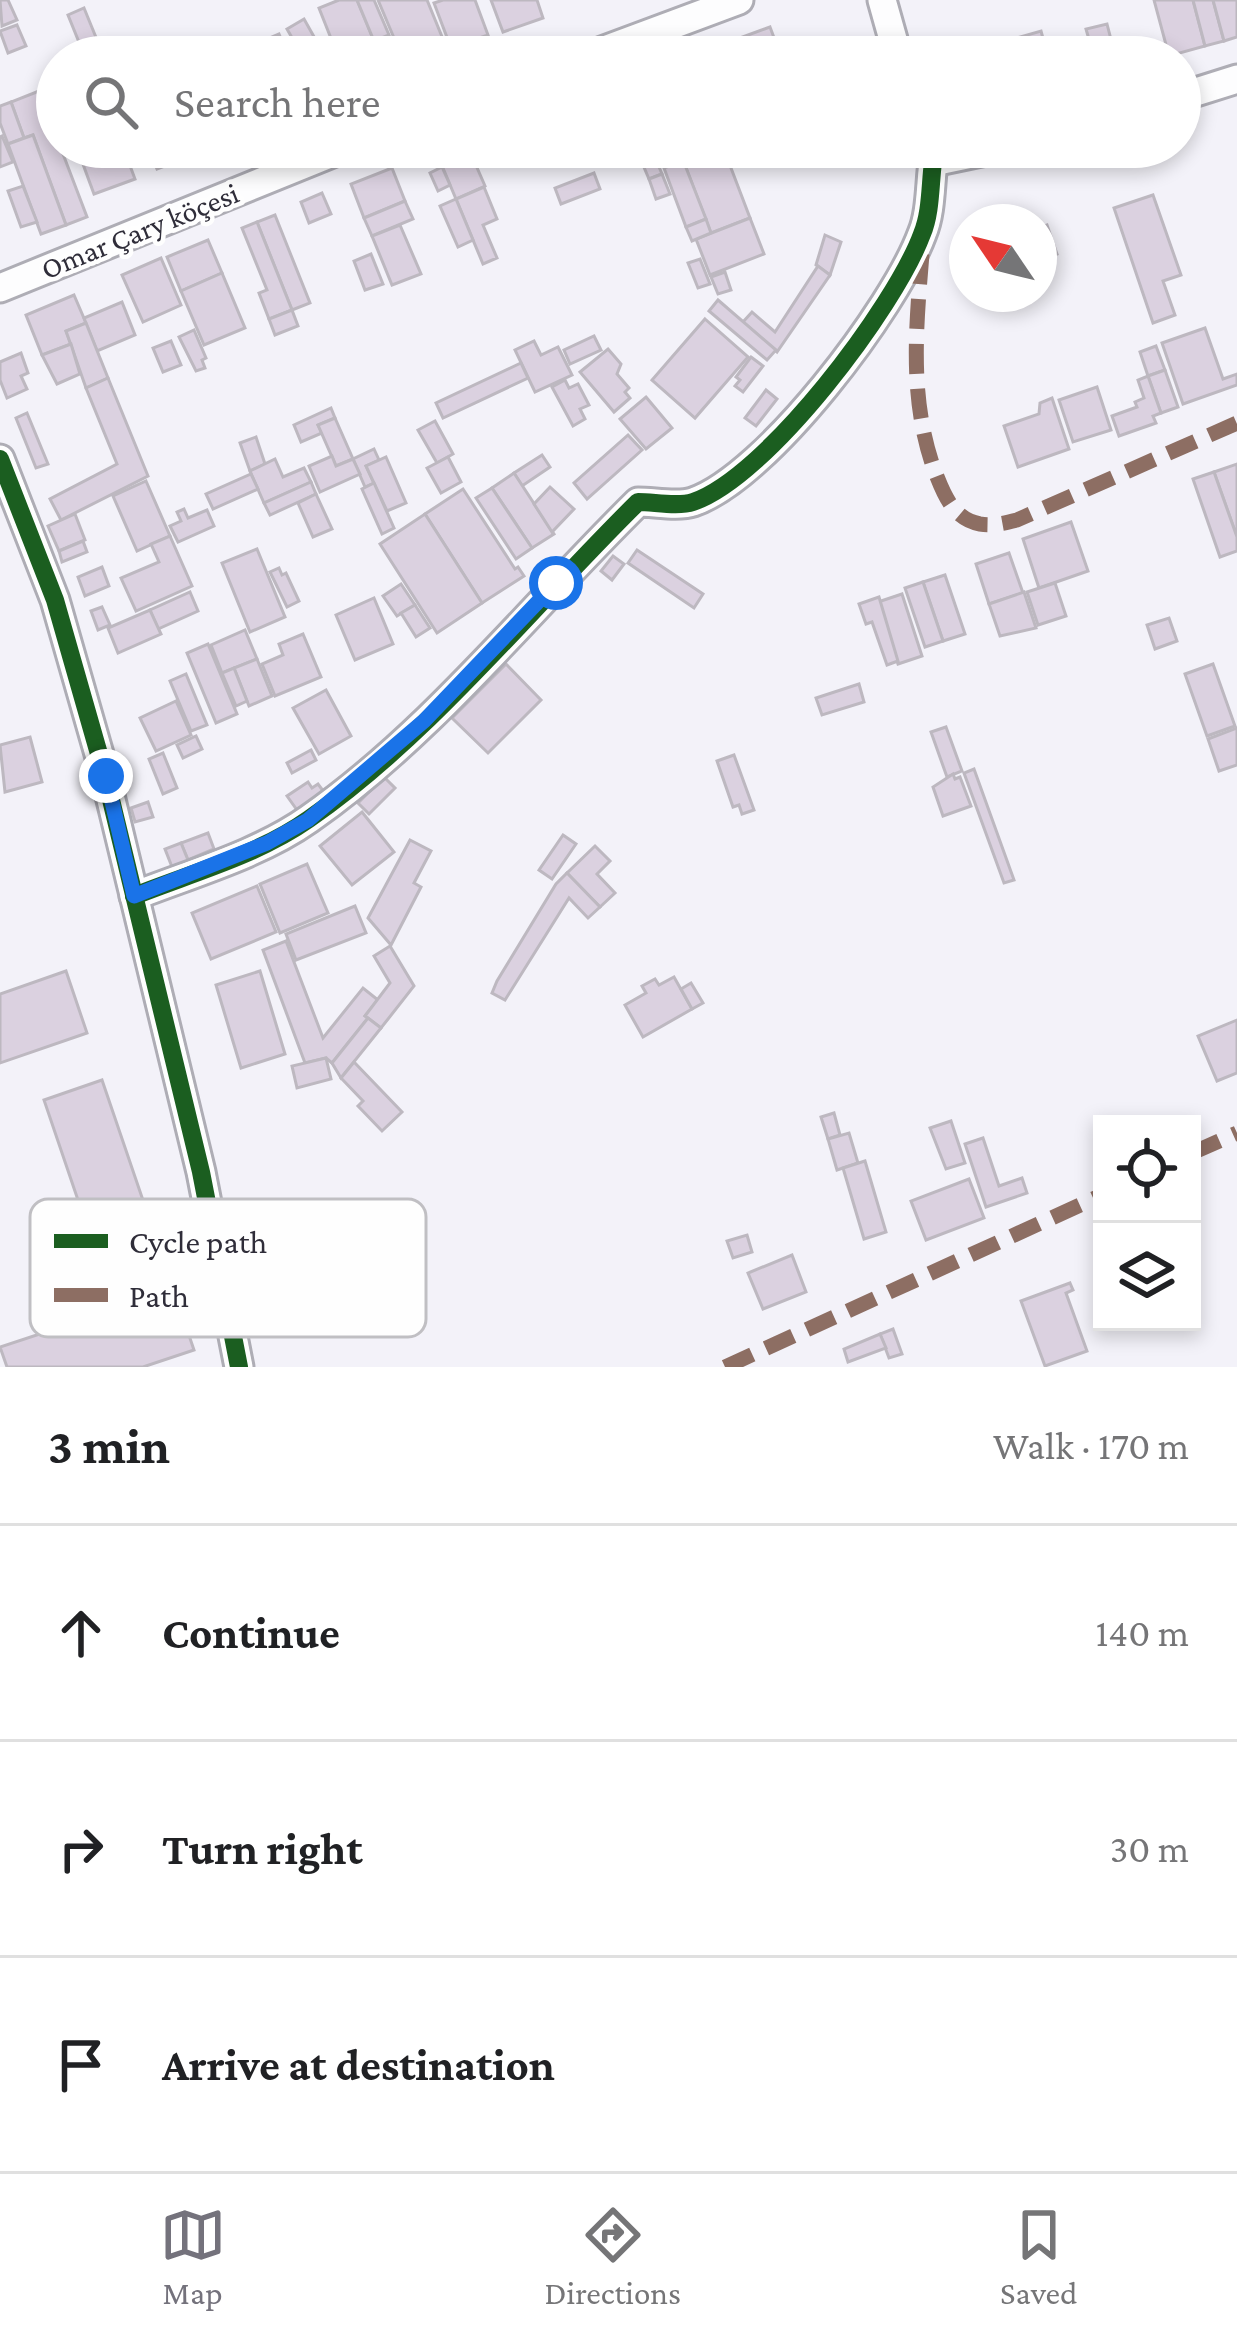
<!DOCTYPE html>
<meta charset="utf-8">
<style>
:root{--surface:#fff;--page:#f2f2f2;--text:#202124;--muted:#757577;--line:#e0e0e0;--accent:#74727c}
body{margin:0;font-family:"Crimson Pro",serif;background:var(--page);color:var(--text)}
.controls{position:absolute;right:36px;bottom:36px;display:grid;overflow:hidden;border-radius:0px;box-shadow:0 6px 18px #0003}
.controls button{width:108px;height:108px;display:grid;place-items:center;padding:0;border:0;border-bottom:3px solid var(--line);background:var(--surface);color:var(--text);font:60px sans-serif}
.compass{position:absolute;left:949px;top:204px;width:108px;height:108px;border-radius:50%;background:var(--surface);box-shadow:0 6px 18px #0003;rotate:305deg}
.stop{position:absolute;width:36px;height:36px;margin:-27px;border:9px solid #1a73e8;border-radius:50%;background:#fff}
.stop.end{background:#1a73e8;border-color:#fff;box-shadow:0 3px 12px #0008}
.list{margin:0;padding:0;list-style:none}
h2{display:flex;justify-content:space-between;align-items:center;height:156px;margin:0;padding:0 48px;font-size:51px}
h2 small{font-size:39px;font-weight:400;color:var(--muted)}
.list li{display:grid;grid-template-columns:78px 1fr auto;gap:36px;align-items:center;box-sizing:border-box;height:216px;padding:0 48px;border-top:3px solid var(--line)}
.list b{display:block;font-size:45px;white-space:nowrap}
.list em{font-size:39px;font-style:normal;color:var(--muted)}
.icon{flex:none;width:66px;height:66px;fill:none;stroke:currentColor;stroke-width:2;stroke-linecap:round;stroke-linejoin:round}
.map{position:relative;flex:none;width:1237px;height:1367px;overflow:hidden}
.search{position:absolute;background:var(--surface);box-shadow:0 6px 18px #0003;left:36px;right:36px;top:36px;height:132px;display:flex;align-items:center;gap:30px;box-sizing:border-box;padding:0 42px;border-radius:66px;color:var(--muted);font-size:45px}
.sheet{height:804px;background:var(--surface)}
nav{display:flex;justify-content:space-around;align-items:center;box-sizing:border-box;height:168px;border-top:3px solid var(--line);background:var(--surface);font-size:33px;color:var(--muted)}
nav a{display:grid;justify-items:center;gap:6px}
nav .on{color:var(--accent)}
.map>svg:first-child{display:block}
.building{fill:#dbd1e0;stroke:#bdb8c0;stroke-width:3}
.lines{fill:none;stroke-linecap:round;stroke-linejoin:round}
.minor-casing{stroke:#aeadb5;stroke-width:33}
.minor{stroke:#fdfdfe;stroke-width:27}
.quiet{stroke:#8d6e63;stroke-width:15;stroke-dasharray:30 15;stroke-linecap:butt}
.cycleway-casing{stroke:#fefefe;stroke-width:26}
.cycleway{stroke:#1b5e20;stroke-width:18}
.route{stroke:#1a73e8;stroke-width:15}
.labels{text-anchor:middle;stroke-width:9;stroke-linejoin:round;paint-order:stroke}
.street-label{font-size:30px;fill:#2f2d39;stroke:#fefefe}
.key{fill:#fefefe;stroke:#c0bfc3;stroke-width:3}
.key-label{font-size:33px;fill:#2f2d39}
</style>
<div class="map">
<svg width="1237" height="1367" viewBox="0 0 1237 1367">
<rect width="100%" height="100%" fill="#f3f2f9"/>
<g class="building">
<polygon points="0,0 8,0 17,20 2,26"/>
<polygon points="339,0 357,0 374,41 338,56 319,8"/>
<polygon points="357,0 374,0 389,35 374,41"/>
<polygon points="378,0 427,0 447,49 429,57 402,57"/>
<polygon points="443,0 475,0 488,35 451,48 434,3"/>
<polygon points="491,0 537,0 543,18 503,32"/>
<polygon points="1154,0 1193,0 1205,46 1169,56"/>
<polygon points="1193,0 1213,0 1224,41 1205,46"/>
<polygon points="1213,0 1237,0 1237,37 1224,41"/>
<polygon points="84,8 104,57 85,57 68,15"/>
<polygon points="304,19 322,51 312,57 303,57 287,29"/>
<polygon points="1107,24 1115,55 1144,47 1147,57 1094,57 1086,29"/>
<polygon points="17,25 26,46 8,53 0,31"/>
<polygon points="770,27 776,43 738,57 688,57"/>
<polygon points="1041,31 1048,57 1025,57 1020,37"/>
<polygon points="279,34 289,57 258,57 253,45"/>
<polygon points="381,38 389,57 339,57 338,56"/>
<polygon points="1085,44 1089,57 1048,57 1047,54"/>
<polygon points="39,91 87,217 66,225 33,135 24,138 11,102"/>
<polygon points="11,102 24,138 8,144 0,123 0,106"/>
<polygon points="33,135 66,225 41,234 8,144"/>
<polygon points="2,136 13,162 0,167 0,137"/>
<polygon points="123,147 135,179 94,194 77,148"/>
<polygon points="161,147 213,147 157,169 150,151"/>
<polygon points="468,147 485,186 456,199 435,149"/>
<polygon points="718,147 723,147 750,218 711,233 683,160"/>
<polygon points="651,148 662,174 649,179 638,153"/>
<polygon points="683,160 706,219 686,227 664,168"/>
<polygon points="442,167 450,185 438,191 430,173"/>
<polygon points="392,168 405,201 364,218 351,184"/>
<polygon points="594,173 600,189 561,204 555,188"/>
<polygon points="662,174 670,194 656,199 649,179"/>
<polygon points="23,186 37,222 21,227 8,191"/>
<polygon points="484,187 497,219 483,225 497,258 483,264 456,199"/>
<polygon points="322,193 331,214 309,223 301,202"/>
<polygon points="1153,195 1181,275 1163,281 1175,315 1153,323 1114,208"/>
<polygon points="456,199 473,240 458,247 440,206"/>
<polygon points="405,201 413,219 372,236 364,218"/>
<polygon points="275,215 310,303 292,310 257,222"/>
<polygon points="750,218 764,254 710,275 696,239"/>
<polygon points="706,219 711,233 692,241 686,227"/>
<polygon points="257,222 292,310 269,319 259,293 267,290 242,228"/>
<polygon points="400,225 421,274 392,285 372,236"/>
<polygon points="1047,225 1057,254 1039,261 1039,228"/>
<polygon points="825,235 841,242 830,275 816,265"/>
<polygon points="208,240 222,273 181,291 167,257"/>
<polygon points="371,254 383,284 365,290 354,261"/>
<polygon points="161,258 181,305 143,322 122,275"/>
<polygon points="700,259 710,284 698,288 688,263"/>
<polygon points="818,266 830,275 777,352 743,322 752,312 775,332"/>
<polygon points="725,272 731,290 718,294 711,277"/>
<polygon points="222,273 245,328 204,345 181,291"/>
<polygon points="74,295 86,323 66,331 71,344 42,355 26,315"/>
<polygon points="718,300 776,350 767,360 709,311"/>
<polygon points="122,302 135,335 97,351 84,318"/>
<polygon points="292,310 298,326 275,335 269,319"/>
<polygon points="705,319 748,357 695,418 652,380"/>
<polygon points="86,323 108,378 86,388 66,331"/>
<polygon points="1205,328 1223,379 1237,374 1237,385 1183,404 1162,343"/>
<polygon points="194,330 206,358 202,360 205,368 196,371 179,337"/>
<polygon points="594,336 601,350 570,364 564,350"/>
<polygon points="171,341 181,365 163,372 153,348"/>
<polygon points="534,341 541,355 558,347 572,375 535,392 515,350"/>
<polygon points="71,344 80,374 57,384 42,355"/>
<polygon points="1156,346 1165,370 1148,376 1140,352"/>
<polygon points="608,349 621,364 617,374 629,388 625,392 630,398 614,412 580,372"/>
<polygon points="21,353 28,373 21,376 27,389 7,398 0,380 0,362"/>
<polygon points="751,357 763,366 743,392 735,386 740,380 736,377"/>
<polygon points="521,363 528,378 443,418 436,403"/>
<polygon points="1165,370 1178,407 1161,413 1148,376"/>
<polygon points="1148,376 1161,413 1153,416 1156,423 1119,436 1112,416 1137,407 1135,402 1144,398 1138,380"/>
<polygon points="108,378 148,476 61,520 50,499 117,464 86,388"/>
<polygon points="565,380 569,388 578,384 589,405 580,409 585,419 573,426 552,387"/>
<polygon points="1097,387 1111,430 1073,442 1059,400"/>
<polygon points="766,390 777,399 756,426 745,418"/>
<polygon points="646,397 672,428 646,449 620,419"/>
<polygon points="1052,398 1069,449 1018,467 1004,426 1039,414 1040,403"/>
<polygon points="331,408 335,418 318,425 322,433 301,442 294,425"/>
<polygon points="27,413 48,464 36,468 16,418"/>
<polygon points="335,418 353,459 336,466 318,425"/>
<polygon points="435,421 453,454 437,463 418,430"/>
<polygon points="628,435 642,450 587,499 574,483"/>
<polygon points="256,437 265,464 250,471 240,443"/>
<polygon points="374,449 379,460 366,466 374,483 365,487 353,459"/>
<polygon points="542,455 550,467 522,486 514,473"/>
<polygon points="332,456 336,466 353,459 360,474 320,492 309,466"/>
<polygon points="386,457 406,503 387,511 366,466"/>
<polygon points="448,457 461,482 441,493 427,468"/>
<polygon points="275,459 283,477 304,468 311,482 264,503 250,471"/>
<polygon points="1237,464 1237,537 1214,472"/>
<polygon points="1214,472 1237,537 1237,551 1220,557 1193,479"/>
<polygon points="514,473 554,534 532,548 492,488"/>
<polygon points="251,474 258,489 213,509 206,494"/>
<polygon points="146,481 170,536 137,551 113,496"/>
<polygon points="311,482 316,494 270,515 264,503"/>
<polygon points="374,483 394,528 382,534 362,489"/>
<polygon points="550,487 574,509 552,532 534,504"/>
<polygon points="492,488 532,548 516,559 476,498"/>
<polygon points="463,489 515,569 518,567 524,576 482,603 425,514"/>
<polygon points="316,494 332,529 313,537 298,503"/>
<polygon points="184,509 188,518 207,510 214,526 178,542 170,526 181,521 177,512"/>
<polygon points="75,514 85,540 59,551 48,526"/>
<polygon points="425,514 482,603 437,633 380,544"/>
<polygon points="1071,522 1088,571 1039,588 1023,539"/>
<polygon points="170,536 192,586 136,611 121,578 159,562 151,544"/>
<polygon points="83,541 87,552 62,562 59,551"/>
<polygon points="257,549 285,617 250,632 222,563"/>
<polygon points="637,550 703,594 694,608 628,563"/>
<polygon points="1009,553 1023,593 989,604 976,564"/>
<polygon points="613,556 624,564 612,580 601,571"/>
<polygon points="102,567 109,586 85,596 78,577"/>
<polygon points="279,568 282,575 286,573 299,601 287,607 270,572"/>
<polygon points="945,575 965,634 943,641 923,582"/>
<polygon points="923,582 943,641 925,647 905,588"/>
<polygon points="1055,583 1066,616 1038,625 1027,592"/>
<polygon points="401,584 415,605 397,616 383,596"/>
<polygon points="190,592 198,611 158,629 150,610"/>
<polygon points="1024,592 1036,628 1000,636 989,604"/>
<polygon points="902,594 922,656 898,664 878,602"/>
<polygon points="879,597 898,661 887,665 872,622 866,624 859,604"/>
<polygon points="374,598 393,644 355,660 336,615"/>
<polygon points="415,605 430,628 416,637 401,613"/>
<polygon points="102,607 110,625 98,630 91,611"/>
<polygon points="150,610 161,634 118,653 108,628"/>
<polygon points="1169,618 1177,641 1155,649 1147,625"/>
<polygon points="245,630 257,659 222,673 211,645"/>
<polygon points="303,634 321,677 275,696 262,664 283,655 279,644"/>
<polygon points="208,644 237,714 216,723 187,653"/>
<polygon points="257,659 272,696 249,706 234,668"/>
<polygon points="506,664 541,700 488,753 452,718"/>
<polygon points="1213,664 1235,726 1207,736 1185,674"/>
<polygon points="234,668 247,701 236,706 222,673"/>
<polygon points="186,674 207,725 191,731 170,681"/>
<polygon points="859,684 864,702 822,715 816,698"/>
<polygon points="326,690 351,736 319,754 293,708"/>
<polygon points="176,701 191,735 156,751 140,718"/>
<polygon points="946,727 962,771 947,777 931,732"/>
<polygon points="1237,728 1237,765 1219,771 1208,739"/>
<polygon points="196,736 202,749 183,758 177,745"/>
<polygon points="30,737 42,782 5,792 0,745"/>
<polygon points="311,750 316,760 292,773 287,763"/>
<polygon points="163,753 177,788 163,794 149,759"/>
<polygon points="734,755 754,810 742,814 739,805 733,807 717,761"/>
<polygon points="974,769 1014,880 1004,883 964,773"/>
<polygon points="953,774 955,779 960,777 971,806 943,816 933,787"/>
<polygon points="384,777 395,788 369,814 358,803"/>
<polygon points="308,782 312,788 318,784 324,792 297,810 287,796"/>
<polygon points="148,802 153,817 135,822 131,808"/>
<polygon points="362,812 394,852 352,885 320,846"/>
<polygon points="208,833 214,849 188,860 181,843"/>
<polygon points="563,835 576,844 552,879 539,870"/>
<polygon points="410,840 431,851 414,883 421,887 391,945 368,918"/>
<polygon points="181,843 190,865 174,872 165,849"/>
<polygon points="595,846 610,861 597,874 615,893 600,907 567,873"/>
<polygon points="307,864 328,913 280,933 260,884"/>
<polygon points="567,873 600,907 588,918 569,898 505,1000 492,993 497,981 556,884"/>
<polygon points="257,886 276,932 211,959 192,913"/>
<polygon points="355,906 366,933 296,960 286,934"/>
<polygon points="286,941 323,1038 363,988 378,1000 365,1016 368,1018 332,1063 326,1058 305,1063 263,950"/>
<polygon points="390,946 414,986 381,1028 365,1016 390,983 374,956"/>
<polygon points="66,971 87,1033 0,1063 0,994"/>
<polygon points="260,971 285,1054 241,1068 216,985"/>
<polygon points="674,977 692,1009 643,1037 625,1005 646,993 642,986 655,979 659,985"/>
<polygon points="691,983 703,1003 692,1009 681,989"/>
<polygon points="368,1018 381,1028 341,1078 332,1063"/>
<polygon points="1237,1020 1237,1073 1217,1081 1198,1036"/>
<polygon points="326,1058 331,1079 297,1088 292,1066"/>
<polygon points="354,1062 402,1112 382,1131 358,1106 363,1101 341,1078"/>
<polygon points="102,1080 194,1350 143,1367 7,1367 0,1347 58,1328 57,1325 67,1321 68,1325 115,1309 44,1100"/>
<polygon points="834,1113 840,1135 828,1139 821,1117"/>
<polygon points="951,1121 965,1163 946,1169 930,1128"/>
<polygon points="849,1133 858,1163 837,1170 828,1139"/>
<polygon points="983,1138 999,1186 1022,1178 1027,1193 986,1207 965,1144"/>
<polygon points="865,1161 886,1232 864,1239 843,1168"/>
<polygon points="969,1179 984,1218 926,1240 911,1201"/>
<polygon points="747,1235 752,1252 733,1258 727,1241"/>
<polygon points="792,1255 806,1292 763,1309 748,1273"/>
<polygon points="1070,1283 1073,1290 1066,1293 1087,1351 1045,1366 1021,1301"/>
<polygon points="893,1329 902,1354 889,1358 880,1334"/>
<polygon points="880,1334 886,1348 848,1362 844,1349"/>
</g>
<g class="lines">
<defs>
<g id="minor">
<polyline points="882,0 898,57"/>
<polyline points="586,57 739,0"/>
<polyline points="1180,97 1237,79"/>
<polyline points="928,147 933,162 1005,147"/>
<polyline points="0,288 347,147"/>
<polyline points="0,459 55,600 105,775 201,1172 239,1367"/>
<path d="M134,896C192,873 258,855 309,819C431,734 532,606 638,502C654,502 678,507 693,502C767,477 895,307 922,234C931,213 930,185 933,162"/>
</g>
</defs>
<use href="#minor" class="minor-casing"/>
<use href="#minor" class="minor"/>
<g class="quiet">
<path d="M922,254C916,328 909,398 934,469C943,492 952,519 980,524C993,526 1005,523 1017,520L1237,423"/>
<polyline points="1192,1153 1237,1133"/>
<polyline points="725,1367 1102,1195"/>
</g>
<defs>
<g id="cycleway">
<polyline points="0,459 55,600 105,775 201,1172 239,1367"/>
<path d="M134,896C192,873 258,855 309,819C431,734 532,606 638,502C654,502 678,507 693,502C767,477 895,307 922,234C931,213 930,185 933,162"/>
</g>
</defs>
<use href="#cycleway" class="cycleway-casing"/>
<use href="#cycleway" class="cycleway"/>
</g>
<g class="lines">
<polyline class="route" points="106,776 134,896 267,843 308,820 424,721 556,583"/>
</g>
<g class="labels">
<g class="street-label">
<text transform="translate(140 231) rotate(-22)" y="10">Omar Çary köçesi</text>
</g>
</g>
<rect x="30" y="1199" width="396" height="138" rx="18" class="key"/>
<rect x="54" y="1234" width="54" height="14" fill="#1b5e20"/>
<rect x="54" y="1288" width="54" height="14" fill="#8d6e63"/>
<g class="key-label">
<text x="129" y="1253">Cycle path</text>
<text x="129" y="1307">Path</text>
</g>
</svg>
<div class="controls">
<button><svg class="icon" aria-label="locate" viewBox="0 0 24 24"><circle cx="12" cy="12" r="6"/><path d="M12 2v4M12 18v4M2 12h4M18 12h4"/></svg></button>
<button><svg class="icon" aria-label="layers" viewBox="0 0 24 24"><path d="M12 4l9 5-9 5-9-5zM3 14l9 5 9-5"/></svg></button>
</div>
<svg class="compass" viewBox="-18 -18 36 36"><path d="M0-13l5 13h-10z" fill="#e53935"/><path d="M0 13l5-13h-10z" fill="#757577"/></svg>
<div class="stop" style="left:556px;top:583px"></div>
<div class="stop end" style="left:106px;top:776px"></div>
<div class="search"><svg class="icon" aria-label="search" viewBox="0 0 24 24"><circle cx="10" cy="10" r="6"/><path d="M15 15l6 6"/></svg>Search here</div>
</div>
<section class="sheet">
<h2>3 min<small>Walk · 170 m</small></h2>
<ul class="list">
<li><svg class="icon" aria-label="ahead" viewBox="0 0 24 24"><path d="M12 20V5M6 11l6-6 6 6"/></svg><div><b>Continue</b></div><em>140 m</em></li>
<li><svg class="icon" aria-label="right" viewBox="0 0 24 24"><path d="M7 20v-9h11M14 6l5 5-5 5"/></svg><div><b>Turn right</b></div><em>30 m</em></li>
<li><svg class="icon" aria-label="arrive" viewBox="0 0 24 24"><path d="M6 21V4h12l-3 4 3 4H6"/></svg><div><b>Arrive at destination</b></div></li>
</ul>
</section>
<nav>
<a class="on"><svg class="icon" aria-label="map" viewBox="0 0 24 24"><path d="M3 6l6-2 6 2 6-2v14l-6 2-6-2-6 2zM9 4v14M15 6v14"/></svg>Map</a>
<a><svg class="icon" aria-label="directions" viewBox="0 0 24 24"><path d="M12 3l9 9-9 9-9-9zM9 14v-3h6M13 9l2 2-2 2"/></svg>Directions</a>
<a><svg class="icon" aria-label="saved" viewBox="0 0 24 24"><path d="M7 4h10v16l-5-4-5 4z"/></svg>Saved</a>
</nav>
